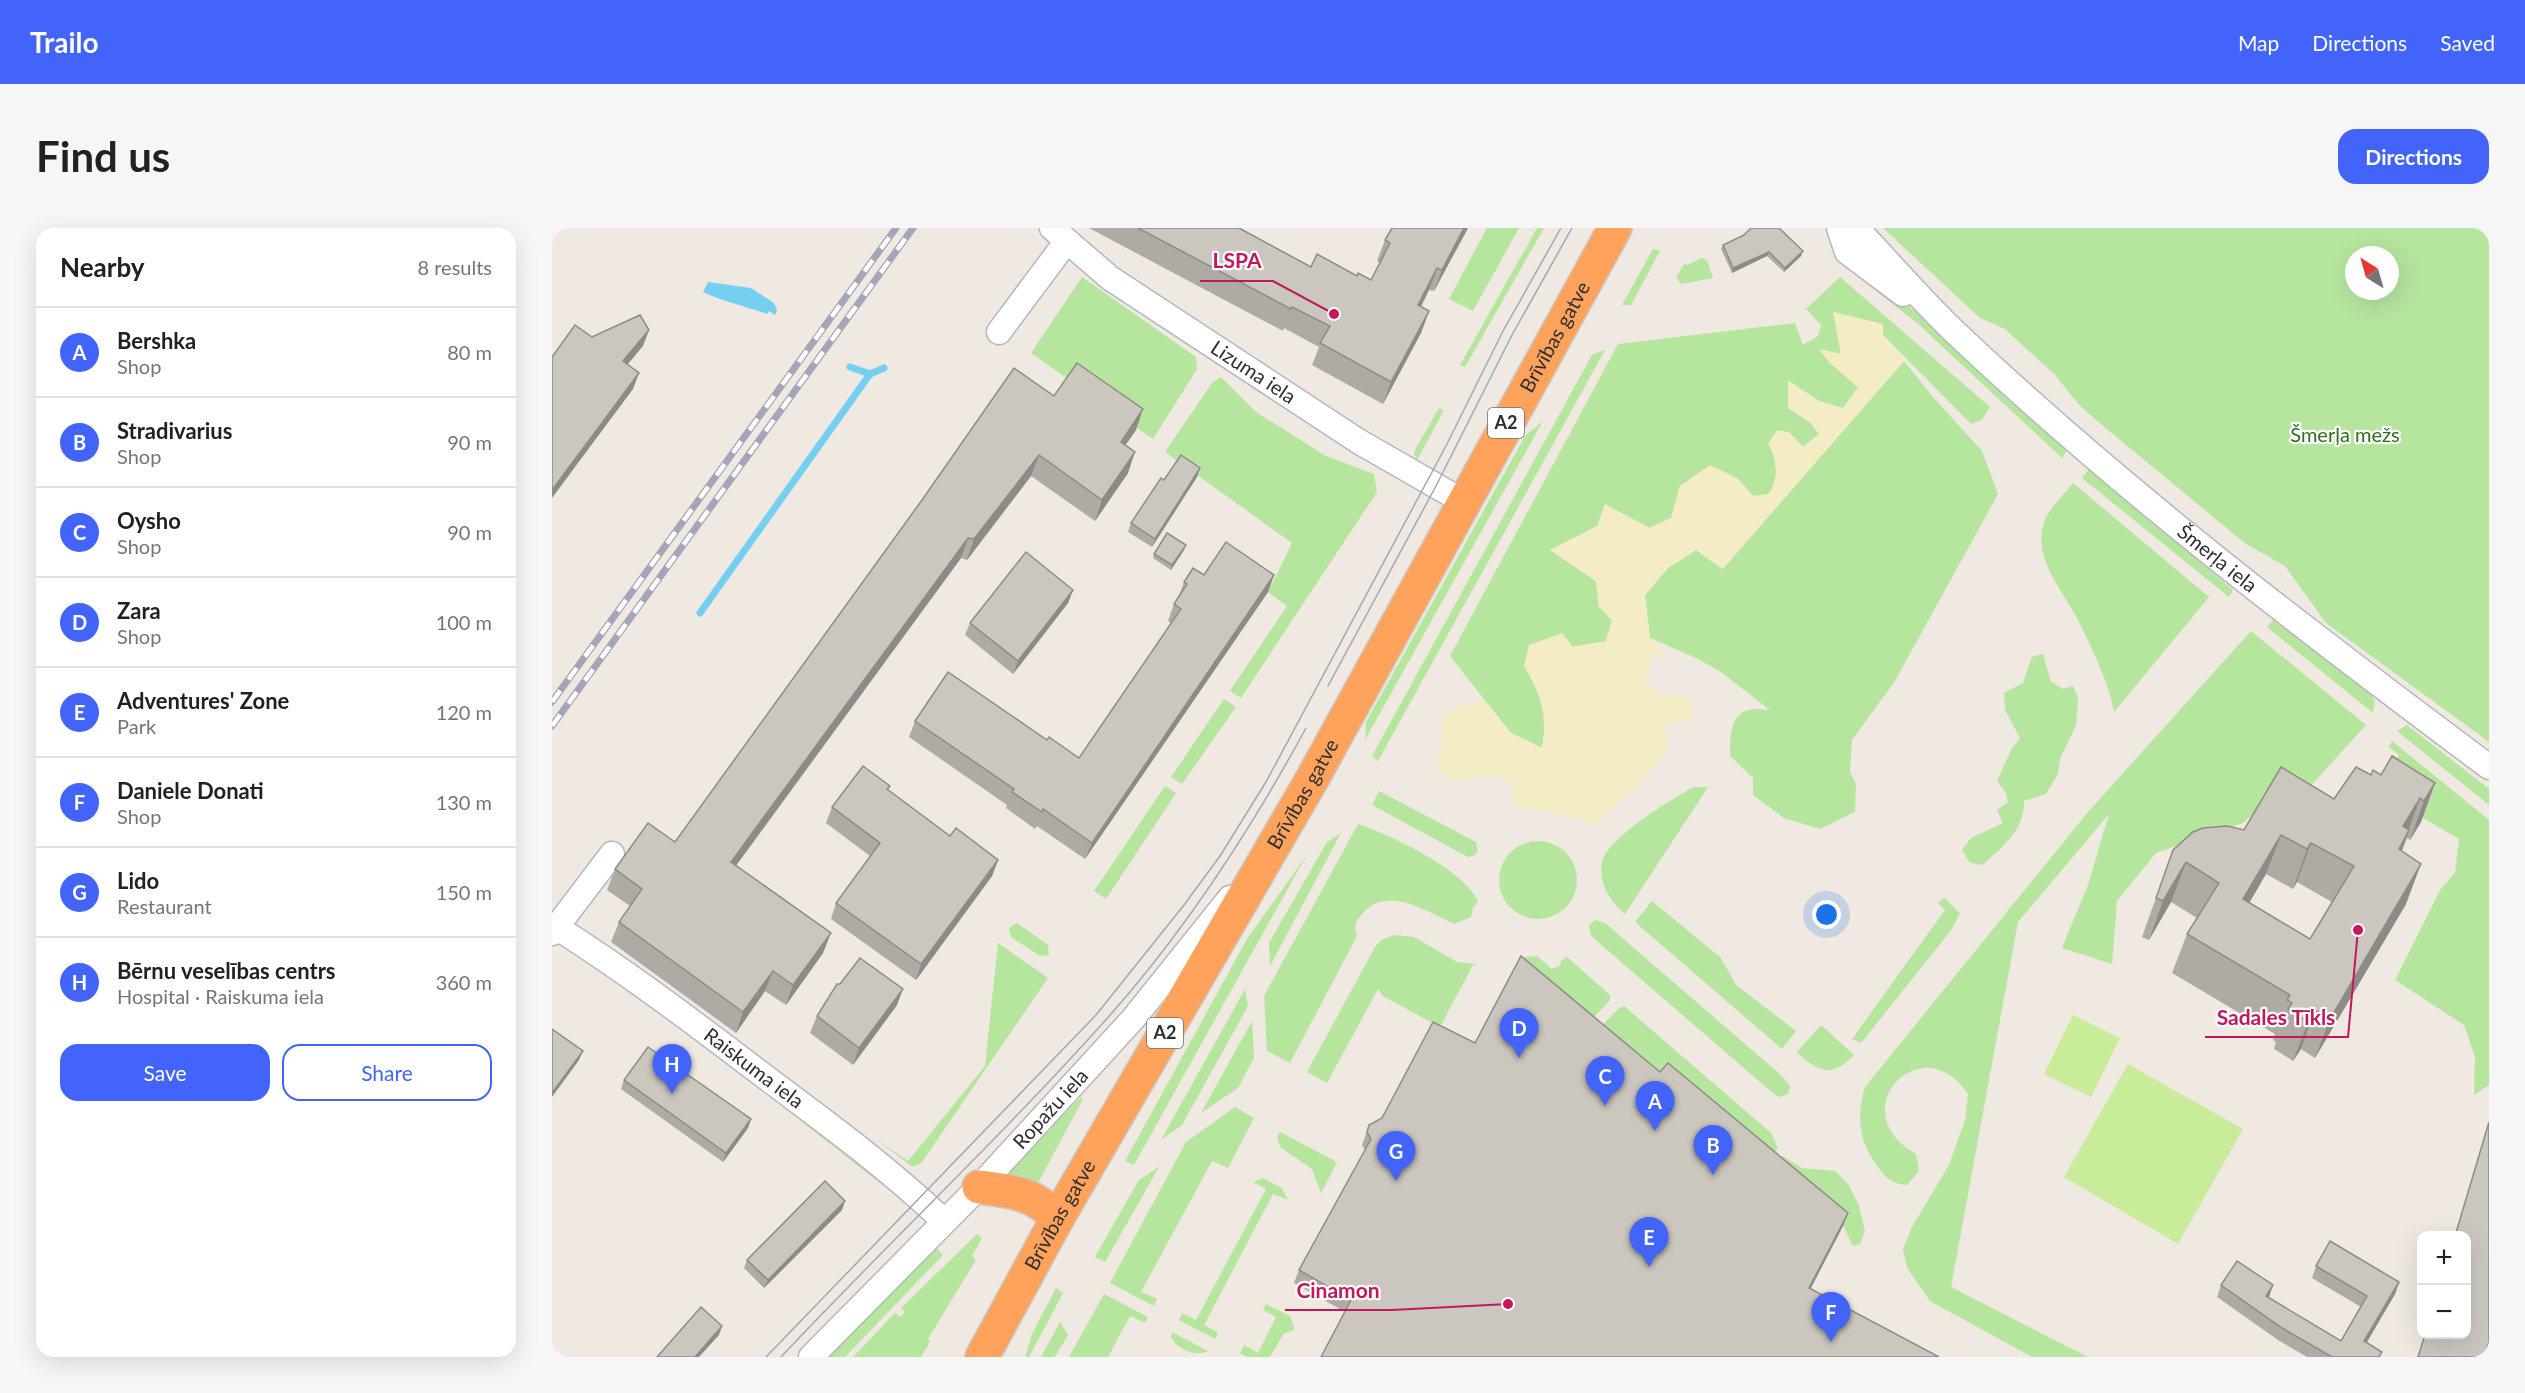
<!DOCTYPE html>
<meta charset="utf-8">
<style>
:root{--surface:#fff;--page:#f6f6f6;--text:#202124;--muted:#757577;--line:#e0e0e0;--accent:#4264fb}
body{margin:0;font-family:Lato,sans-serif;background:var(--page);color:var(--text)}
.controls{position:absolute;right:18px;bottom:18px;display:grid;overflow:hidden;border-radius:12px;box-shadow:0 6px 24px #0002}
.controls button{width:54px;height:54px;display:grid;place-items:center;padding:0;border:0;border-bottom:2px solid var(--line);background:var(--surface);color:var(--text);font:30px sans-serif}
.compass{position:absolute;left:1793px;top:18px;width:54px;height:54px;border-radius:50%;background:var(--surface);box-shadow:0 6px 24px #0002;rotate:323deg}
.you{position:absolute;left:1275px;top:687px;width:21px;height:21px;margin:-15px;border:4px solid #fff;border-radius:50%;background:#1a73e8;box-shadow:0 0 0 9px #1a73e833}
.badge{display:grid;place-items:center;width:39px;height:39px;border-radius:50%;background:var(--accent);color:#fff;font-size:20px;font-weight:700}
.pin{position:absolute;translate:-50% -50px;filter:drop-shadow(0 2px 3px #0008)}
.pin::after{content:'';position:absolute;top:32px;width:21px;height:18px;background:inherit;clip-path:polygon(0 0,100% 0,50% 100%)}
.list{margin:0;padding:0;list-style:none}
h2{display:flex;justify-content:space-between;align-items:center;height:78px;margin:0;padding:0 24px;font-size:26px}
h2 small{font-size:20px;font-weight:400;color:var(--muted)}
.list li{display:grid;grid-template-columns:39px 1fr auto;gap:18px;align-items:center;box-sizing:border-box;height:90px;padding:0 24px;border-top:2px solid var(--line)}
.list b{display:block;font-size:22px;white-space:nowrap}
.list p{margin:0;font-size:20px;white-space:nowrap;color:var(--muted)}
.list em{font-size:20px;font-style:normal;color:var(--muted)}
.actions{display:flex;gap:12px;padding:18px 24px}
.actions a{flex:1;padding:14px 0;border:2px solid var(--accent);border-radius:18px;text-align:center;font-size:21px;color:var(--accent)}
.actions .main{background:var(--accent);color:#fff}
.map{position:relative;flex:none;width:1937px;height:1129px;overflow:hidden;border-radius:18px}
header{display:flex;align-items:center;gap:36px;box-sizing:border-box;height:84px;padding:0 30px;background:var(--accent);color:#fff}
header strong{font-size:28px}
nav{display:flex;gap:33px;margin-inline-start:auto;font-size:21px}
.intro{display:flex;align-items:center;justify-content:space-between;box-sizing:border-box;height:144px;padding:0 36px}
h1{margin:0;font-size:42px}
.button{padding:15px 27px;border-radius:18px;background:var(--accent);color:#fff;font-size:21px;font-weight:700}
main{display:flex;gap:36px;padding:0 36px}
aside{flex:1;background:var(--surface);border-radius:18px;box-shadow:0 6px 24px #0002}
.map>svg:first-child{display:block}
.green{fill:#b6e59e;fill-rule:evenodd}
.sand{fill:#f3ecc5}
.pitch{fill:#c9ec9a}
.water{fill:#75cff0}
.lines{fill:none;stroke-linecap:round;stroke-linejoin:round}
.stream{stroke:#75cff0;stroke-width:7}
.minor-casing{stroke:#b4b7c1;stroke-width:27}
.highway-casing{stroke:#c9c9c9;stroke-width:36}
.minor{stroke:#fff;stroke-width:24}
.highway{stroke:#ffa35c;stroke-width:33}
.tram{stroke:#a3a6b8;stroke-width:1.5}
.rail-casing{stroke:#a3a6b8;stroke-width:7}
.rail{stroke:#fff;stroke-width:4.5;stroke-dasharray:14;stroke-linecap:butt}
.wall{fill:#afaba4;fill-rule:evenodd}
.shaded-wall{fill:#8e8b86}
.building{fill:#cbc7bf;stroke:#8e8b86;stroke-width:1.5;fill-rule:evenodd}
.labels{text-anchor:middle;stroke-width:4.5;stroke-linejoin:round;paint-order:stroke}
.shield{fill:#fff;stroke:#6d6d6d;stroke-width:1.5}
.shield-label{font-size:18px;font-weight:bold;fill:#2e2e2e}
.street-label{font-size:20px;fill:#2e2e2e;stroke:#fff}
.park-label{font-size:20px;fill:#2c6e1b;stroke:#fff}
.leader{fill:none;stroke:#c2185b;stroke-width:2}
.callout-dot{fill:#c2185b;stroke:#fff;stroke-width:2}
.callout-label{font-size:21px;text-anchor:middle;font-weight:bold;fill:#c2185b;stroke:#fff;stroke-width:4.5;stroke-linejoin:round;paint-order:stroke}
</style>
<header>
<strong>Trailo</strong>
<nav><a>Map</a><a>Directions</a><a>Saved</a></nav>
</header>
<div class="intro"><h1>Find us</h1><a class="button">Directions</a></div>
<main>
<aside>
<h2>Nearby<small>8 results</small></h2>
<ul class="list">
<li><span class="badge">A</span><div><b>Bershka</b><p>Shop</p></div><em>80 m</em></li>
<li><span class="badge">B</span><div><b>Stradivarius</b><p>Shop</p></div><em>90 m</em></li>
<li><span class="badge">C</span><div><b>Oysho</b><p>Shop</p></div><em>90 m</em></li>
<li><span class="badge">D</span><div><b>Zara</b><p>Shop</p></div><em>100 m</em></li>
<li><span class="badge">E</span><div><b>Adventures' Zone</b><p>Park</p></div><em>120 m</em></li>
<li><span class="badge">F</span><div><b>Daniele Donati</b><p>Shop</p></div><em>130 m</em></li>
<li><span class="badge">G</span><div><b>Lido</b><p>Restaurant</p></div><em>150 m</em></li>
<li><span class="badge">H</span><div><b>Bērnu veselības centrs</b><p>Hospital · Raiskuma iela</p></div><em>360 m</em></li>
</ul>
<div class="actions"><a class="main">Save</a><a>Share</a></div>
</aside>
<div class="map">
<svg width="1937" height="1129" viewBox="0 0 1937 1129">
<rect width="100%" height="100%" fill="#efe9e1"/>
<g class="green">
<polygon points="935,0 967,0 921,83 897,71"/>
<polygon points="985,0 992,0 913,139 908,137"/>
<path d="M1331,0H1937V514L1774,395L1733,338L1694,316L1556,202L1528,178L1503,147L1453,101L1428,90ZM1802,27H1838V63H1802Z"/>
<polygon points="1101,21 1108,23 1079,77 1070,77"/>
<polygon points="1149,30 1155,32 1161,50 1129,56 1124,49 1132,36 1135,37"/>
<polygon points="1315,47 1371,89 1511,218 1514,224 1510,230 1365,95 1310,52"/>
<polygon points="530,49 644,129 645,141 601,211 479,125"/>
<path d="M1288,49L1438,179L1430,192L1419,196L1331,107L1330,96L1282,85L1289,126L1268,122L1278,135L1306,159L1291,180L1267,173L1236,153V180L1259,195L1267,206L1251,219L1237,204L1222,226L1225,252L1217,266L1201,268L1185,250L1128,258L1119,290L1097,300L1045,298L998,322L1044,353L1047,379L1060,392L1054,413L1021,419L972,438C989,466 996,487 990,520L959,505L898,428L1066,116L1243,95L1251,117L1266,108L1269,97L1254,81Z"/>
<polygon points="1053,122 826,533 820,528 1040,127"/>
<path d="M1352,133L1381,169L1430,223L1446,266L1343,453L1300,512L1298,544L1304,556L1303,584L1268,601L1232,590L1201,567V550L1178,528C1178,510 1177,485 1200,481C1205,480 1213,482 1218,482L1169,444L1144,430L1098,410L1093,367L1116,340L1144,322L1171,341Z"/>
<polygon points="669,149 704,184 774,228 822,246 825,264 689,470 678,463 735,378 716,364 740,315 613,224 660,155"/>
<polygon points="887,180 892,182 865,232 862,226 864,220"/>
<polygon points="991,193 813,512 814,494 973,208"/>
<polygon points="1538,240 1681,362 1677,369 1530,250"/>
<path d="M1521,255L1657,369L1562,484C1556,452 1541,423 1527,394C1512,363 1478,329 1493,292C1498,279 1513,266 1521,255Z"/>
<polygon points="1721,392 1817,464 1823,473 1821,485 1715,399"/>
<path d="M1699,403L1814,497L1745,573L1718,570L1691,595L1604,625L1565,673L1560,736L1510,720L1536,657L1557,586L1466,694L1399,1059L1536,1129H1480L1378,1073L1355,1040L1351,1021L1360,999L1397,937L1413,892L1416,866C1370,797 1288,883 1364,926L1367,943L1355,957C1340,956 1334,950 1325,938C1307,914 1304,888 1313,859L1536,584Z"/>
<path d="M1491,426L1499,454L1511,461L1521,458L1526,470L1524,497L1508,531L1506,546L1494,566L1472,573C1473,602 1450,619 1431,637L1418,635L1410,622L1419,610L1451,595L1445,582L1456,574L1454,565L1445,553L1459,522L1468,510L1453,482L1452,465L1471,455L1480,429Z"/>
<polygon points="672,471 684,479 630,556 619,549"/>
<polygon points="1855,497 1937,561 1937,577 1845,503"/>
<polygon points="1840,513 1937,592 1937,857 1922,867 1923,829 1912,797 1843,752 1888,662 1903,645 1907,611 1825,563 1847,527 1837,519"/>
<polygon points="613,558 624,565 554,671 542,663"/>
<path d="M1142,559H1156L1073,686C1058,673 1046,655 1050,634C1055,610 1121,570 1142,559Z"/>
<polygon points="827,563 924,614 926,623 923,627 916,629 820,577"/>
<path d="M806,596C837,606 915,643 926,674L921,679L919,689L902,696C875,684 836,656 810,686C804,693 801,699 805,708L738,835L715,823L712,768Z"/>
<polygon points="789,605 718,738 717,715 775,614"/>
<circle cx="986" cy="652" r="39"/>
<polygon points="754,628 582,937 573,933 695,711"/>
<polygon points="1392,670 1408,685 1400,701 1309,815 1300,811 1393,682 1386,675"/>
<polygon points="1100,673 1169,730 1184,757 1244,803 1230,821 1083,694"/>
<polygon points="1043,692 1053,695 1230,848 1238,858 1236,866 1228,869 1222,866 1039,708 1037,697"/>
<polygon points="465,695 496,717 497,727 488,728 459,709 457,700"/>
<polygon points="843,707 862,709 905,734 924,736 924,738 921,737 888,799 831,768 826,761 775,855 755,844 823,719 829,712"/>
<polygon points="446,715 496,750 370,934 361,939 322,910 356,933 433,838"/>
<polygon points="985,728 1000,741 1008,738 1009,733 1015,729 1058,767 1058,772 1034,798 969,736 973,729"/>
<polygon points="693,761 696,778 630,897 609,912"/>
<polygon points="1072,778 1219,905 1226,920 1214,934 1042,806 1066,781"/>
<polygon points="700,793 702,830 686,860 649,885"/>
<path d="M1269,797L1302,827C1280,850 1267,845 1245,824Z"/>
<polygon points="529,869 530,873 487,953 483,956 450,946"/>
<polygon points="238,877 327,950 328,955 231,879"/>
<polygon points="683,879 702,890 676,940 660,933 589,1064 605,1071 602,1078 558,1055 634,914"/>
<polygon points="728,904 785,934 769,965 760,941 728,919 725,909"/>
<polygon points="1231,928 1250,940 1283,943 1297,957 1307,978 1313,1003 1308,1016 1301,1018 1291,998 1227,932"/>
<polygon points="607,939 553,1034 543,1029 587,952"/>
<polygon points="711,950 730,960 736,972 721,966 652,1097 666,1105 663,1111 627,1092 630,1085 644,1092 714,961 701,954"/>
<polygon points="425,1006 430,1010 420,1028 424,1032 379,1106 376,1111 378,1114 369,1129 301,1129 343,1085 348,1089 353,1084 349,1080"/>
<polygon points="383,1018 391,1027 293,1129 276,1129"/>
<polygon points="504,1060 511,1065 477,1129 473,1129 480,1106"/>
<polygon points="552,1066 596,1089 593,1095 578,1088 556,1129 517,1129"/>
<polygon points="714,1076 738,1088 743,1102 732,1105 718,1129 695,1129 688,1125 692,1117 706,1125 724,1089 711,1082"/>
<polygon points="508,1094 516,1107 503,1129 489,1129"/>
<path d="M620,1104L656,1123C645,1129 625,1122 619,1109Z"/>
</g>
<path class="sand" d="M1281,84L1331,96V107L1352,133L1170,341L1144,322L1116,340L1093,367L1098,410L1118,429H1100L1094,455L1111,468H1136L1142,490L1113,497L1116,522L1082,562L1042,596L992,582L964,581L962,560L944,547L902,553L885,541L893,485L931,471L959,505L990,520C996,487 989,466 972,438L977,417L1010,405L1021,419L1054,413L1060,392L1047,379L1044,353L998,322L1045,298L1053,276L1098,300L1119,290L1128,258L1158,237L1185,250L1201,268L1217,266C1227,249 1226,234 1216,216L1225,202L1237,204L1251,219L1267,206L1259,195L1236,180V152L1267,173L1291,180L1306,159L1278,135L1267,121L1289,126Z"/>
<g class="pitch">
<polygon points="1521,787 1568,810 1539,869 1492,846"/>
<polygon points="1576,836 1691,901 1626,1016 1512,949"/>
</g>
<path class="water" d="M156,54L199,60L222,75L225,82L223,87L217,83L215,86C193,78 172,74 151,64Z"/>
<g class="lines">
<g class="stream">
<polyline points="298,139 318,146 332,140"/>
<polyline points="148,385 318,146"/>
</g>
<defs>
<g id="minor">
<path id="s1" d="M500,0L558,50L806,213L912,274"/>
<polyline points="1287,0 1295,24 1351,66"/>
<path id="s2" d="M1290,3L1310,6C1342,40 1373,76 1407,108C1572,264 1755,403 1937,539"/>
<polyline points="447,104 514,14"/>
<path id="s3" d="M4,699C75,744 141,794 208,845C271,892 334,938 392,993"/>
<polyline points="0,705 60,626"/>
<path id="s4" d="M259,1129L427,959L581,791L678,670"/>
</g>
<g id="highway">
<path d="M427,959C458,963 484,965 505,991"/>
<path id="s5" d="M430,1129L505,991L759,553L1063,0"/>
</g>
</defs>
<use href="#minor" class="minor-casing"/>
<use href="#highway" class="highway-casing"/>
<use href="#minor" class="minor"/>
<use href="#highway" class="highway"/>
<g class="tram">
<polyline points="776,458 884,258 960,107 1020,0"/>
<polyline points="214,1129 544,787 632,677 668,628 714,554 895,216 951,103 1009,0"/>
<path d="M229,1129C335,1016 448,910 551,795C631,706 697,605 754,500"/>
</g>
<defs>
<g id="rail">
<polyline points="0,474 344,0"/>
<polyline points="0,498 361,0"/>
</g>
</defs>
<use href="#rail" class="rail-casing"/>
<use href="#rail" class="rail"/>
</g>
<g class="wall">
<polygon points="537,0 687,0 759,39 805,48 819,52 828,35 825,33 833,12 840,0 916,0 882,63 877,62 869,79 877,83 869,105 831,176 760,137 767,119 732,100 731,103"/>
<polygon points="1171,17 1249,28 1232,44 1215,28 1180,45 1169,21"/>
<polygon points="502,168 584,202 573,217 576,245 543,293 479,248 415,332 409,330 184,638 271,725 234,777 213,763 184,805 59,714 67,694 78,678 55,662 63,641 123,614"/>
<polygon points="648,240 645,249 600,319 576,304 579,295 612,252"/>
<polygon points="632,322 619,342 601,330 602,326"/>
<polygon points="652,347 722,347 716,364 533,631 485,598 483,601 454,580 455,577 357,509 363,493 495,512 527,530 619,395 616,393 622,376 626,370 632,354"/>
<polygon points="521,362 516,375 461,446 413,407 418,395"/>
<path d="M1819,547H1829L1883,555L1869,594L1858,612L1855,610L1850,623L1854,676L1763,830L1749,821L1741,833L1722,821L1724,814L1721,812L1723,806L1620,745L1635,706L1645,690L1619,674L1597,712L1590,709L1621,622L1692,602L1782,571ZM1714,646L1741,661L1745,654L1780,674L1758,711L1697,675Z"/>
<polygon points="338,558 336,562 398,608 446,632 440,648 364,752 279,691 284,675 318,628 274,595 280,579"/>
<polygon points="345,777 301,837 258,805 265,788"/>
<polygon points="923,815 1108,844 1296,985 1291,998 1259,1060 793,1084 742,1055 747,1042 813,922 810,917 817,897 830,890"/>
<polygon points="72,852 199,891 196,900 171,934 69,861"/>
<polygon points="290,982 212,1060 192,1040 195,1032"/>
<polygon points="1764,1038 1847,1054 1843,1066 1814,1115 1830,1124 1828,1129 1755,1129 1726,1112 1665,1069 1669,1057 1716,1070 1789,1113 1809,1079 1760,1050"/>
</g>
<g class="shaded-wall">
<polygon points="912,0 916,0 882,63 890,42"/>
<polygon points="1251,23 1249,28 1232,44 1233,40"/>
<polygon points="1217,24 1215,28 1180,45 1181,40"/>
<polygon points="885,40 877,62 858,99 866,77"/>
<polygon points="877,83 869,105 831,176 839,154"/>
<polygon points="97,102 91,118 65,149 71,133"/>
<polygon points="87,145 81,161 0,270 0,262"/>
<polygon points="591,181 584,202 561,235 569,214"/>
<polygon points="583,224 576,245 543,293 550,272"/>
<polygon points="487,227 479,248 415,332 422,311"/>
<polygon points="648,240 645,249 600,319 603,311"/>
<polygon points="416,310 409,330 171,655 179,634"/>
<polygon points="634,317 632,322 619,342 620,337"/>
<polygon points="722,347 716,364 533,631 540,615"/>
<polygon points="521,362 516,375 461,446 466,433"/>
<polygon points="1883,555 1869,594 1858,612 1872,573"/>
<polygon points="1868,570 1854,609 1857,602 1843,642 1851,598"/>
<polygon points="1729,607 1714,646 1676,711 1691,671"/>
<polygon points="1759,615 1745,654 1741,661 1755,621"/>
<polygon points="446,632 440,648 364,752 369,736"/>
<polygon points="1634,634 1619,674 1597,712 1611,673"/>
<polygon points="1869,636 1854,676 1763,830 1778,791"/>
<polygon points="279,705 271,725 234,777 241,757"/>
<polygon points="221,743 213,763 184,805 191,784"/>
<polygon points="351,761 345,777 301,837 307,820"/>
<polygon points="1763,782 1749,821 1741,833 1756,794"/>
<polygon points="31,823 27,832 0,869 0,865"/>
<polygon points="199,891 196,900 171,934 174,925"/>
<polygon points="293,973 290,982 212,1060 216,1052"/>
<polygon points="1296,985 1291,998 1252,1073 1257,1060"/>
<polygon points="1847,1054 1843,1066 1808,1126 1812,1113"/>
<polygon points="1721,1057 1717,1069 1709,1080 1714,1068"/>
<polygon points="170,1098 167,1107 147,1129 143,1129"/>
</g>
<g class="building">
<polygon points="586,0 687,0 759,39 765,26 805,48 806,45 819,52 838,15 833,12 840,0 912,0 890,42 885,40 866,77 877,83 839,154 768,115 778,98 740,79 739,81"/>
<polygon points="1199,0 1227,0 1251,23 1233,40 1217,24 1181,40 1171,17 1192,7"/>
<polygon points="88,87 97,102 71,133 87,145 0,262 0,129 23,97 40,109"/>
<polygon points="525,135 591,181 569,214 583,224 550,272 487,227 422,311 416,310 179,634 279,705 241,757 221,743 191,784 67,694 90,661 63,641 96,595 123,614 370,272 462,140 502,168"/>
<polygon points="629,227 648,240 603,311 579,295 609,250 612,252"/>
<polygon points="615,305 634,317 620,337 602,326"/>
<polygon points="674,314 722,347 540,615 491,581 490,584 460,564 462,561 363,493 396,444 495,512 497,509 527,530 629,381 622,376 635,356 632,354 641,340 652,347"/>
<polygon points="474,324 521,362 466,433 418,395"/>
<path d="M1840,528L1883,555L1872,573L1868,570L1851,598L1857,602L1847,621L1869,636L1778,791L1763,782L1756,794L1736,781L1740,775L1735,772L1738,767L1635,706L1667,655L1634,634L1611,673L1604,670L1621,622L1641,604L1651,600L1675,598L1692,602L1729,539L1782,571L1804,539L1819,547L1821,542L1829,547ZM1729,607L1755,621L1759,615L1802,638L1758,711L1691,671Z"/>
<polygon points="311,538 338,558 335,561 398,608 404,600 446,632 369,736 284,675 328,615 280,579"/>
<polygon points="969,728 1108,844 1116,835 1296,985 1257,1060 1387,1129 769,1129 799,1072 747,1042 819,911 815,904 817,897 830,890 881,794 923,815"/>
<polygon points="308,730 351,761 307,820 265,788 285,756 288,756"/>
<polygon points="0,801 31,823 0,865"/>
<polygon points="96,819 199,891 174,925 72,852"/>
<polygon points="1937,894 1937,1114 1933,1129 1866,1129 1873,1107 1914,1107 1914,1008 1903,1008"/>
<polygon points="273,953 293,973 216,1052 195,1032"/>
<polygon points="1778,1013 1847,1054 1812,1113 1830,1124 1827,1129 1780,1129 1730,1100 1669,1057 1685,1033 1721,1057 1714,1068 1789,1113 1815,1068 1764,1038"/>
<polygon points="149,1079 170,1098 143,1129 105,1129"/>
</g>
<g class="labels">
<g class="shield">
<rect x="936" y="180" width="36" height="30" rx="4.5"/>
<rect x="595" y="790" width="36" height="30" rx="4.5"/>
</g>
<g class="shield-label">
<text x="954" y="201">A2</text>
<text x="613" y="811">A2</text>
</g>
<g class="street-label">
<text dy="7" stroke="none"><textPath href="#s5" startOffset="1170">Brīvības gatve</textPath></text>
<text dy="7" stroke="none"><textPath href="#s1" startOffset="248">Lizuma iela</textPath></text>
<text dy="7" stroke="none"><textPath href="#s2" startOffset="502">Šmerļa iela</textPath></text>
<text dy="7" stroke="none"><textPath href="#s5" startOffset="648">Brīvības gatve</textPath></text>
<text dy="7" stroke="none"><textPath href="#s3" startOffset="243">Raiskuma iela</textPath></text>
<text dy="7" stroke="none"><textPath href="#s4" startOffset="345">Ropažu iela</textPath></text>
<text dy="7" stroke="none"><textPath href="#s5" startOffset="162">Brīvības gatve</textPath></text>
</g>
<g class="park-label">
<text x="1793" y="214">Šmerļa mežs</text>
</g>
</g>
<path class="leader" d="M782 86L721 53H648M1806 702L1796 809H1653M956 1076L840 1082H733"/>
<g class="callout-dot">
<circle cx="782" cy="86" r="6"/>
<circle cx="1806" cy="702" r="6"/>
<circle cx="956" cy="1076" r="6"/>
</g>
<g class="callout-label">
<text x="685" y="40">LSPA</text>
<text x="1724" y="797">Sadales Tīkls</text>
<text x="786" y="1070">Cinamon</text>
</g>
</svg>
<div class="controls">
<button>+</button>
<button>−</button>
</div>
<svg class="compass" viewBox="-18 -18 36 36"><path d="M0-13l5 13h-10z" fill="#e53935"/><path d="M0 13l5-13h-10z" fill="#757577"/></svg>
<div class="you"></div>
<div class="pin badge" style="left:1103px;top:903px">A</div>
<div class="pin badge" style="left:1161px;top:947px">B</div>
<div class="pin badge" style="left:1053px;top:878px">C</div>
<div class="pin badge" style="left:967px;top:830px">D</div>
<div class="pin badge" style="left:1097px;top:1039px">E</div>
<div class="pin badge" style="left:1279px;top:1114px">F</div>
<div class="pin badge" style="left:844px;top:953px">G</div>
<div class="pin badge" style="left:120px;top:866px">H</div>
</div>
</main>
